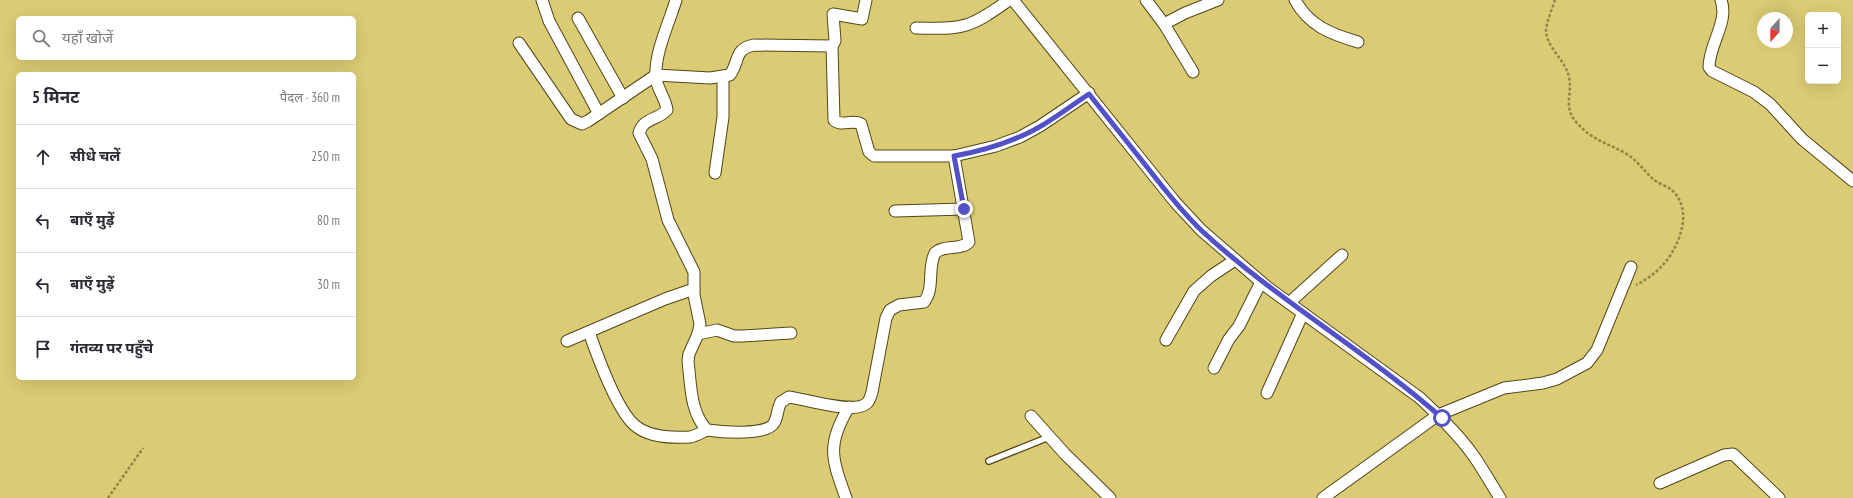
<!DOCTYPE html>
<html lang="hi">
<meta charset="utf-8">
<style>
:root{--surface:#fff;--page:#f7f7f7;--text:#2b2b33;--muted:#7c7c81;--line:#e1e1e2}
body{margin:0;font-family:"PT Sans Narrow","Noto Sans Devanagari",sans-serif;background:var(--page);color:var(--text)}
.controls{position:absolute;right:12px;top:12px;display:grid;overflow:hidden;border-radius:6px;box-shadow:0 4px 16px #0002}
.controls button{width:36px;height:36px;display:grid;place-items:center;padding:0;border:0;border-bottom:1px solid var(--line);background:var(--surface);color:var(--text);font:20px sans-serif}
.compass{position:absolute;left:1757px;top:12px;width:36px;height:36px;border-radius:50%;background:var(--surface);box-shadow:0 4px 16px #0002;rotate:201deg}
.stop{position:absolute;width:12px;height:12px;margin:-9px;border:3px solid #5351c8;border-radius:50%;background:#fff}
.stop.end{background:#5351c8;border-color:#fff;box-shadow:0 1px 4px #0008}
.list{margin:0;padding:0;list-style:none}
h2{display:flex;justify-content:space-between;align-items:center;height:52px;margin:0;padding:0 16px;font-size:17px}
h2 small{font-size:13px;font-weight:400;color:var(--muted)}
.list li{display:grid;grid-template-columns:26px 1fr auto;gap:12px;align-items:center;box-sizing:border-box;height:64px;padding:0 16px;border-top:1px solid var(--line)}
.list b{display:block;font-size:15px;white-space:nowrap}
.list em{font-size:13px;font-style:normal;color:var(--muted)}
.icon{flex:none;width:22px;height:22px;fill:none;stroke:currentColor;stroke-width:2;stroke-linecap:round;stroke-linejoin:round}
.map{position:relative;flex:none;width:1853px;height:498px;overflow:hidden}
.search{position:absolute;background:var(--surface);box-shadow:0 4px 16px #0002;left:16px;top:16px;width:340px;height:44px;display:flex;align-items:center;gap:10px;box-sizing:border-box;padding:0 14px;border-radius:6px;color:var(--muted);font-size:15px}
.panel{position:absolute;background:var(--surface);box-shadow:0 4px 16px #0002;left:16px;top:72px;width:340px;height:308px;border-radius:6px}
.map>svg:first-child{display:block}
.lines{fill:none;stroke-linecap:round;stroke-linejoin:round}
.lane-casing{stroke:#504819;stroke-width:8}
.street-casing{stroke:#504819;stroke-width:13}
.path{stroke:#928644;stroke-width:2.5;stroke-dasharray:3 2;stroke-linecap:butt}
.lane{stroke:#fff;stroke-width:5.5}
.street{stroke:#fff;stroke-width:11}
.route{stroke:#5351c8;stroke-width:5}
</style>
<div class="map">
<svg width="1853" height="498" viewBox="0 0 1853 498">
<rect width="100%" height="100%" fill="#dbcb74"/>
<g class="lines">
<defs>
<polyline id="lane" points="989,461 1049,437"/>
<g id="street">
<polyline points="542,0 549,21 599,114"/>
<path d="M676,0C669,23 654,54 656,78C657,89 666,99 667,110C658,120 643,118 639,133L652,159L668,220L694,272V295L700,324L698,334L689,354L688,361C691,385 690,412 707,430C721,432 767,436 774,423C778,417 777,409 781,402L789,397C805,399 855,415 867,403C870,400 871,395 872,392L886,318L890,310L899,305L924,302C935,288 927,268 935,253C944,244 961,251 969,242L954,156"/>
<path d="M1013,0L1175,202L1201,230L1267,287L1420,398C1439,416 1458,434 1473,455C1483,469 1491,484 1500,498"/>
<polyline points="1146,0 1164,24 1193,72"/>
<path d="M1295,0C1309,26 1331,34 1358,42"/>
<path d="M1721,0C1729,22 1709,44 1709,67L1712,71L1754,92L1770,104L1802,139L1853,181"/>
<polyline points="578,18 623,98"/>
<polyline points="1164,24 1185,13 1218,0"/>
<path d="M916,28C932,28 950,30 966,25C982,20 996,9 1009,0"/>
<path d="M519,43L571,119L582,124L588,121L656,75L710,78L730,75C740,60 734,49 754,45L832,46L835,41L833,14L862,19L866,0"/>
<path d="M832,46L834,120C841,127 853,119 861,124L869,152L874,156H954L996,146L1020,137L1040,126L1089,93"/>
<polyline points="715,173 723,117 723,76"/>
<polyline points="895,211 964,209"/>
<polyline points="1289,303 1342,255"/>
<path d="M589,332C597,355 618,414 637,427C650,437 674,438 690,437C696,436 702,432 707,430"/>
<polyline points="698,334 717,330 734,336 742,336 791,333"/>
<polyline points="1166,340 1194,291 1211,276 1235,260"/>
<polyline points="567,341 665,299 694,289"/>
<polyline points="1214,368 1229,339 1239,326 1261,282"/>
<polyline points="1267,393 1303,313"/>
<polyline points="1031,416 1065,454 1110,498"/>
<polyline points="1660,483 1724,455 1733,454 1779,498"/>
<path d="M846,498C832,459 826,445 849,407"/>
<polyline points="1323,498 1438,415 1504,388 1543,383 1557,379 1587,363 1597,350 1631,267"/>
</g>
</defs>
<use href="#lane" class="lane-casing"/>
<use href="#street" class="street-casing"/>
<g class="path">
<path d="M1555,0C1552,10 1546,22 1546,32C1548,49 1566,61 1569,77C1573,96 1562,106 1577,123C1592,140 1607,143 1625,153C1637,160 1644,171 1654,180C1659,184 1667,186 1672,190C1686,204 1685,221 1679,238C1671,260 1656,275 1636,285"/>
<polyline points="108,498 143,448"/>
</g>
<use href="#lane" class="lane"/>
<use href="#street" class="street"/>
</g>
<g class="lines">
<path class="route" d="M964,209L954,156C976,152 998,146 1019,137C1044,127 1066,109 1089,94C1108,118 1128,143 1147,167C1164,189 1182,212 1202,231C1277,300 1366,351 1442,418"/>
</g>
</svg>
<div class="controls">
<button>+</button>
<button>−</button>
</div>
<svg class="compass" viewBox="-18 -18 36 36"><path d="M0-13l5 13h-10z" fill="#e53935"/><path d="M0 13l5-13h-10z" fill="#7c7c81"/></svg>
<div class="stop" style="left:1442px;top:418px"></div>
<div class="stop end" style="left:964px;top:209px"></div>
<div class="search"><svg class="icon" aria-label="search" viewBox="0 0 24 24"><circle cx="10" cy="10" r="6"/><path d="M15 15l6 6"/></svg>यहाँ खोजें</div>
<section class="panel">
<h2>5 मिनट<small>पैदल · 360 m</small></h2>
<ul class="list">
<li><svg class="icon" aria-label="ahead" viewBox="0 0 24 24"><path d="M12 20V5M6 11l6-6 6 6"/></svg><div><b>सीधे चलें</b></div><em>250 m</em></li>
<li><svg class="icon" aria-label="left" viewBox="0 0 24 24"><path d="M17 20v-9H6M10 6l-5 5 5 5"/></svg><div><b>बाएँ मुड़ें</b></div><em>80 m</em></li>
<li><svg class="icon" aria-label="left" viewBox="0 0 24 24"><path d="M17 20v-9H6M10 6l-5 5 5 5"/></svg><div><b>बाएँ मुड़ें</b></div><em>30 m</em></li>
<li><svg class="icon" aria-label="arrive" viewBox="0 0 24 24"><path d="M6 21V4h12l-3 4 3 4H6"/></svg><div><b>गंतव्य पर पहुँचे</b></div></li>
</ul>
</section>
</div>
